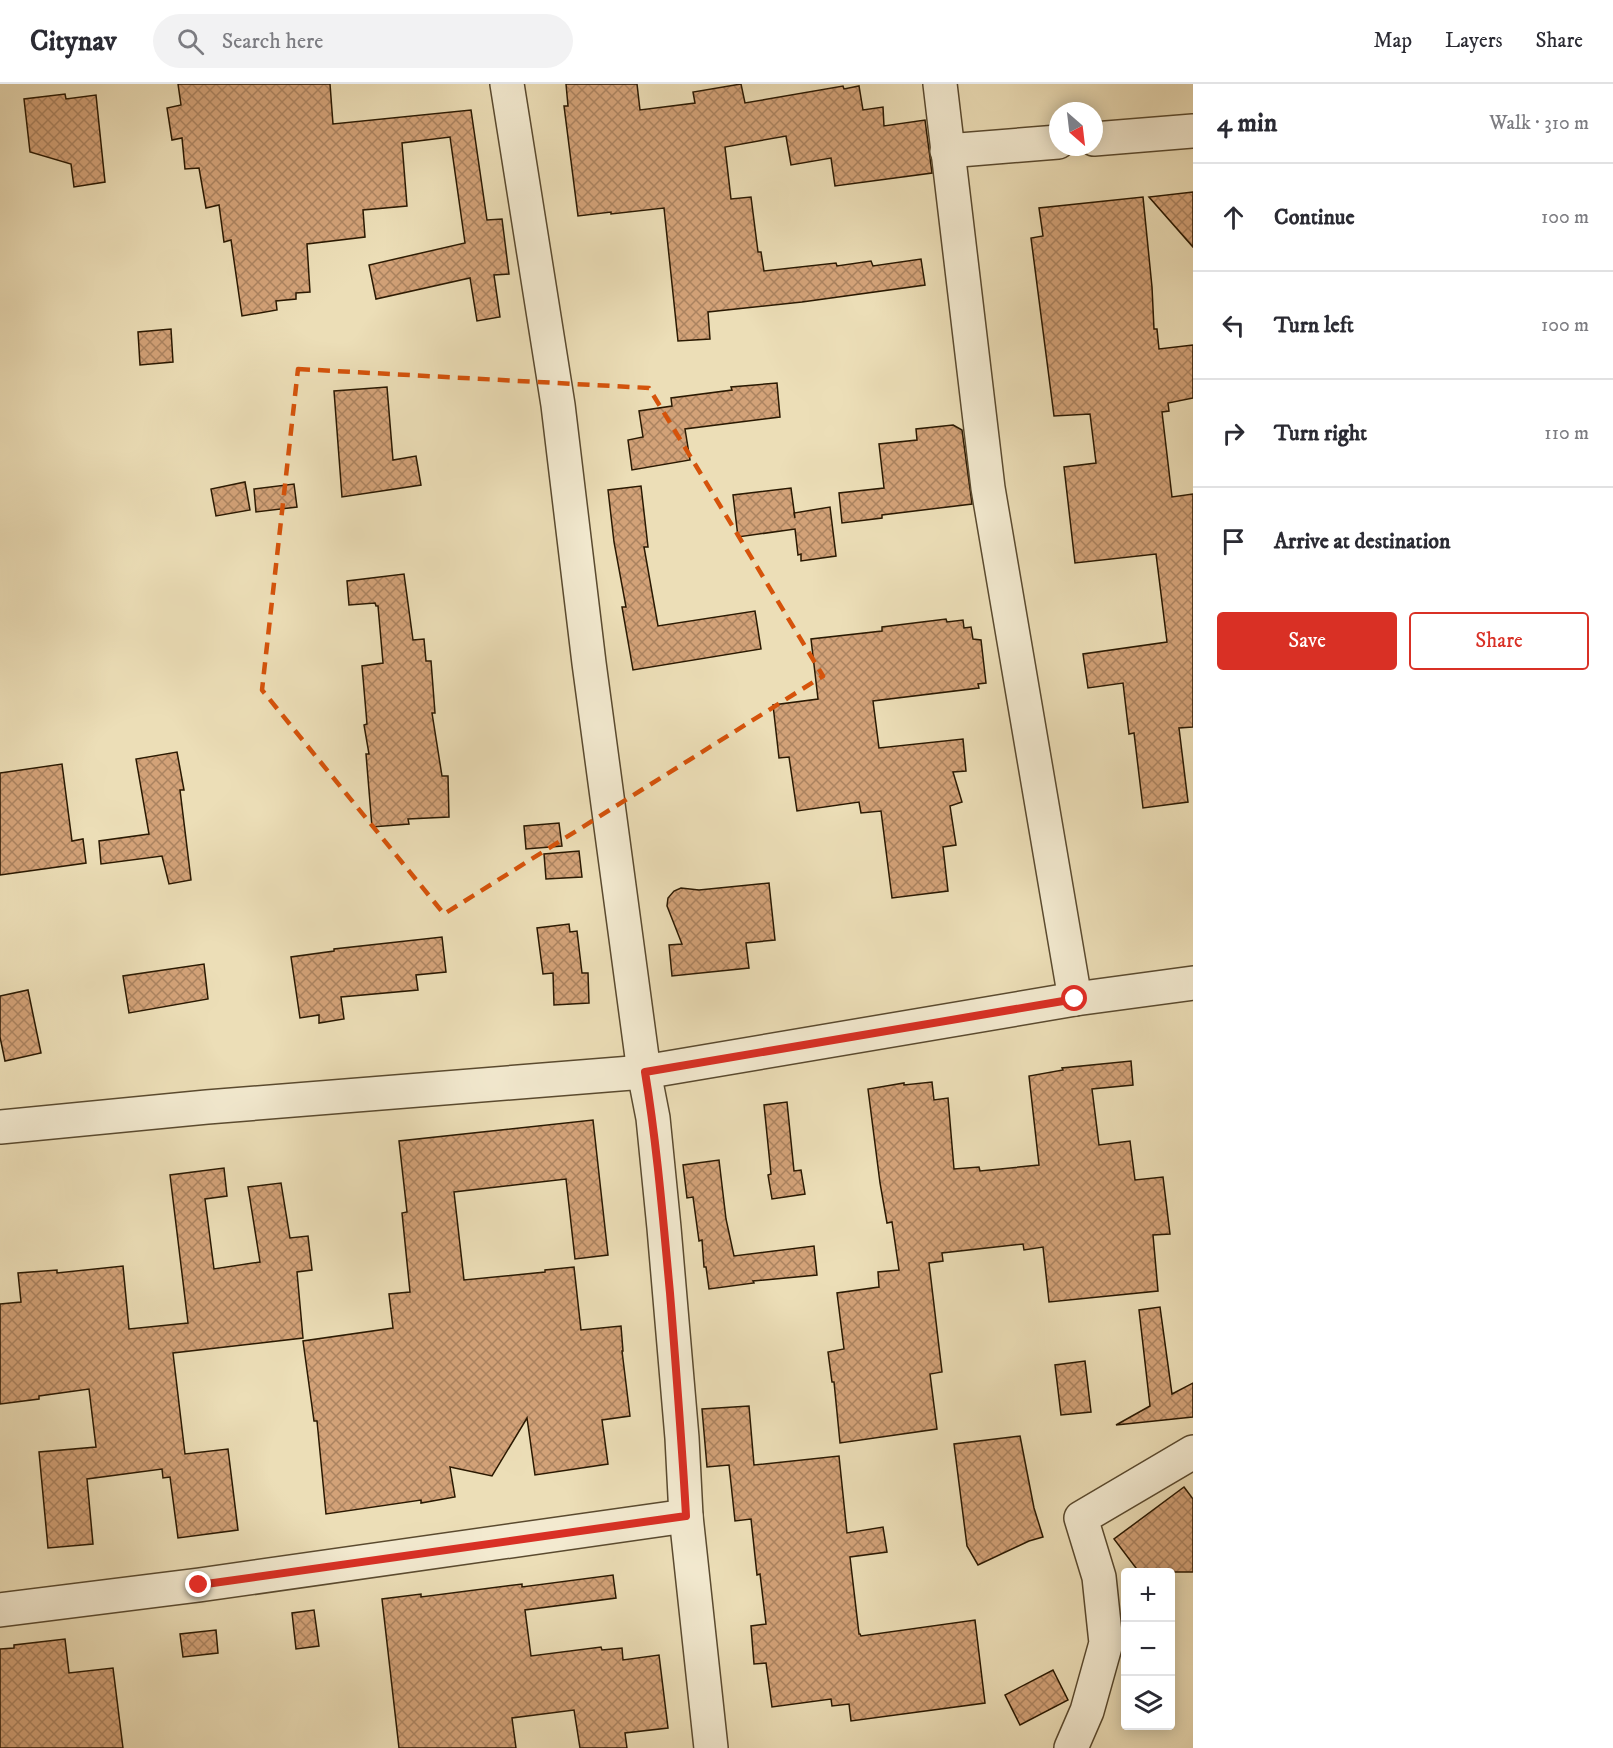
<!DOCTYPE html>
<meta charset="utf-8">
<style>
:root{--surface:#fff;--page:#f2f2f3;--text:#2b2b33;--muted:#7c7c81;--line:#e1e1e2;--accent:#d93025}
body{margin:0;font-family:"IM FELL DW Pica",serif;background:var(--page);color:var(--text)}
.controls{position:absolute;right:18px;bottom:18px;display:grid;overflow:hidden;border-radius:6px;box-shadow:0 3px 15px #0003}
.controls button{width:54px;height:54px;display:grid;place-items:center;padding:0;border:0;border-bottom:2px solid var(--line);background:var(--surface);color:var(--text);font:30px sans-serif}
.compass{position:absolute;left:1049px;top:18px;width:54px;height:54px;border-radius:50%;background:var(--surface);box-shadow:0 3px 15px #0003;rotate:152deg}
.stop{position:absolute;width:18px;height:18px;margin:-14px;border:4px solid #d93025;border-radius:50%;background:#fff}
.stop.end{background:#d93025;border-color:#fff;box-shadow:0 2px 6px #0008}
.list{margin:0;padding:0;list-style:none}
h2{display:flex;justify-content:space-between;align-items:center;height:78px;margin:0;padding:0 24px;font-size:26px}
h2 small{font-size:20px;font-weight:400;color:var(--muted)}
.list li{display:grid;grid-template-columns:39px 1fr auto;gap:18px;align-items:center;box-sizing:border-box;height:108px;padding:0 24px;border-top:2px solid var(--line)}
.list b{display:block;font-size:22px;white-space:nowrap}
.list em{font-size:20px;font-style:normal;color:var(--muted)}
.actions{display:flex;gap:12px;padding:18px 24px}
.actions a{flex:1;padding:14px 0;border:2px solid var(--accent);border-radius:6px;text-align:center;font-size:21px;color:var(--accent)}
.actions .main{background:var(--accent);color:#fff}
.icon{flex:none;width:33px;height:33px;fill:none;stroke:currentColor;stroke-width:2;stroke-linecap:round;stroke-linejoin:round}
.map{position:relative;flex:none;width:1193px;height:1664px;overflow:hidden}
header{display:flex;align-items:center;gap:36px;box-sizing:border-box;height:84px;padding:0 30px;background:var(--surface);border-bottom:2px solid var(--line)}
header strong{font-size:28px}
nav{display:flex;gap:33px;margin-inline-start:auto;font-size:21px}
.search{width:420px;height:54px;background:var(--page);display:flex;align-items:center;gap:15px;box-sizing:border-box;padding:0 21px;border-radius:33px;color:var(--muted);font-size:22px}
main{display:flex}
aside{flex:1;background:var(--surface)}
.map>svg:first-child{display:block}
.building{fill:url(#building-cross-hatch);stroke:#2a1902;stroke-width:1.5}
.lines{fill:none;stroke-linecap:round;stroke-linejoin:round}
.minor-casing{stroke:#5a4a2f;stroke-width:36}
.minor{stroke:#f3ead0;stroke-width:33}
.route{stroke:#d93025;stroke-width:8}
.marked{fill:none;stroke:#d5530b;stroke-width:4.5;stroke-dasharray:12 8;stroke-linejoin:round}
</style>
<header>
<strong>Citynav</strong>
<div class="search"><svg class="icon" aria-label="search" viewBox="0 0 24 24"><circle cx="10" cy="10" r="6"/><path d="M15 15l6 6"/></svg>Search here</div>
<nav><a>Map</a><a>Layers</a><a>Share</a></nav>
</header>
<main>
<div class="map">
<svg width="1193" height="1664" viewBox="0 0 1193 1664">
<defs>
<pattern id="building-cross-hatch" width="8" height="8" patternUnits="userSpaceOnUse" patternTransform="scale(1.5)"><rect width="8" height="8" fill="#d3a278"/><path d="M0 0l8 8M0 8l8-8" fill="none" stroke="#ab8360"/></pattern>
</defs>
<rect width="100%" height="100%" fill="#ecdeb7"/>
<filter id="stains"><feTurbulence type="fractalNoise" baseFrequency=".00333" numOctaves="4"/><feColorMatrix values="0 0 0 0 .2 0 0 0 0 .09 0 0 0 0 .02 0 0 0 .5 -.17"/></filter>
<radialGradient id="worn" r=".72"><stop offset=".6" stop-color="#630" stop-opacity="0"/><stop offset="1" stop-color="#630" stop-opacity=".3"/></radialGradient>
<g class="building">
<polygon points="178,0 330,0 333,40 471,26 487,136 502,135 509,190 494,191 500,233 477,237 470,194 376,215 369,181 465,159 450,53 402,59 407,122 363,126 365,153 307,160 310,208 296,209 296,215 276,217 277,226 242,232 231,156 224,158 219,121 206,124 199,84 185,85 182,54 172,56 167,24 181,21"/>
<polygon points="566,0 637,0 640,26 695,19 693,8 741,0 745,19 843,2 844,5 859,2 863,26 883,23 884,42 925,36 932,89 835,102 831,74 791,81 786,52 725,63 731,115 751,113 758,168 761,168 764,187 836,179 837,182 871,177 873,182 921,175 925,201 802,218 708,228 710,255 678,257 664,124 611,130 611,128 578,132 564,22 568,22"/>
<polygon points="65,10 66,15 96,11 105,98 74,103 71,80 30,68 24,15"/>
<polygon points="1193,108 1193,163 1149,113"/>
<polygon points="1143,113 1152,203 1154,245 1157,245 1159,265 1193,261 1193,314 1168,319 1169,327 1162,328 1172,413 1193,410 1193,643 1179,644 1188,718 1143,724 1134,649 1129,650 1123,599 1088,604 1083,570 1167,558 1156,470 1075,479 1064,383 1096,379 1090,330 1054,332 1031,154 1043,152 1039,124"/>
<polygon points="171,245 173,278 140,281 138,248"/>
<polygon points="777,299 780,333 685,345 690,376 632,386 628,356 643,353 639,327 672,322 671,314 732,306 731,303"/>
<polygon points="387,303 393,376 416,372 421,401 342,413 334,307"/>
<polygon points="953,341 962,346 972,420 882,431 882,434 842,439 839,409 884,404 879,360 917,356 916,345"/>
<polygon points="245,398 250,426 216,432 211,405"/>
<polygon points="294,400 297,423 256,428 254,405"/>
<polygon points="641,402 648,463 644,463 658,542 755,527 761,565 633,586 622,523 626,523 614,458 608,406"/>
<polygon points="791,404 795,434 794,429 830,423 836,472 801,477 801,470 798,471 795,445 738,453 733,411"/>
<polygon points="404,490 413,556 424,555 426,577 431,577 435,629 432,629 442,692 448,692 449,733 408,735 409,740 372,743 366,670 369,670 364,641 367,640 362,582 383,579 378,522 376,522 375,519 349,521 347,497"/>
<polygon points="946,535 947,538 963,536 964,544 971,543 973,555 981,556 986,599 978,600 979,604 873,617 879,664 963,655 966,687 953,688 962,718 950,722 956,761 943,763 948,807 892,814 881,727 861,729 859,718 797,727 789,673 779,674 773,621 818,615 811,555 882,547 882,543"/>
<polygon points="177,668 184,706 180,706 191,796 169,800 162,772 101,780 99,757 149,750 136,675"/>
<polygon points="62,680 72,757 83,755 86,779 0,791 0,689"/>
<polygon points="559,739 562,762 526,765 524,742"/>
<polygon points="579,767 582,793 546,795 544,770"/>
<polygon points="769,799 775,856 746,859 749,884 672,892 669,861 682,860 667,822 668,814 674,807 681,804 699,806"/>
<polygon points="569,840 570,848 577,847 582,889 588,889 589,919 554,921 553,889 543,890 537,844"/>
<polygon points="442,853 446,888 416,891 418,906 341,913 344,935 319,939 319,931 300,934 291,873 334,867 334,865"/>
<polygon points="204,880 208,915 129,929 123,892"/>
<polygon points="28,906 41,969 5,977 0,953 0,912"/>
<polygon points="1131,977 1133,1001 1092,1005 1099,1061 1130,1057 1135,1096 1163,1093 1170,1150 1153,1151 1158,1207 1049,1218 1043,1163 1024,1166 1023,1160 942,1169 943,1177 929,1179 942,1288 930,1290 937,1345 840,1359 834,1298 832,1298 828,1268 844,1265 837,1209 879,1203 878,1188 899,1186 892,1138 887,1139 880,1099 868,1005 904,999 904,1001 932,998 934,1016 948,1014 954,1085 979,1083 980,1087 1039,1081 1029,992 1063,986 1062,984"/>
<polygon points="787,1018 794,1087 801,1086 805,1110 772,1115 768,1091 771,1090 764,1021"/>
<polygon points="593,1036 608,1171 575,1175 566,1095 454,1108 464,1196 545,1188 545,1186 574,1183 581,1246 621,1242 623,1267 622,1267 630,1332 602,1336 608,1380 535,1391 527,1334 492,1392 450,1383 455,1413 421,1419 421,1416 326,1430 317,1337 314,1337 303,1257 393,1244 389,1210 410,1208 402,1129 407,1128 399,1057"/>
<polygon points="719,1076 726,1135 734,1172 814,1162 817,1191 753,1197 754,1199 709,1205 706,1183 704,1183 702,1156 699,1157 693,1113 687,1114 683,1081"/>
<polygon points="224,1084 227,1112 205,1115 214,1185 260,1178 248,1103 281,1099 290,1154 308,1152 312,1186 297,1188 303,1254 173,1269 185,1370 228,1365 238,1446 178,1454 170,1393 163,1394 162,1385 87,1395 93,1460 48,1464 39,1368 96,1363 89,1305 39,1312 39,1315 0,1320 0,1220 21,1218 18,1189 57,1186 57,1189 123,1182 129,1245 188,1239 170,1091"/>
<polygon points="1160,1223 1172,1310 1193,1299 1193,1333 1116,1341 1150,1322 1139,1226"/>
<polygon points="1085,1277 1091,1328 1061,1331 1055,1281"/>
<polygon points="749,1322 754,1381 839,1372 847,1449 883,1443 887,1468 850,1473 859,1550 860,1550 861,1552 975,1536 985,1619 851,1637 849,1620 832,1622 831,1615 772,1623 766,1579 754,1580 751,1542 766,1540 760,1490 757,1491 751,1435 735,1437 729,1381 707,1383 702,1325"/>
<polygon points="1020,1352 1034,1424 1043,1453 1029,1457 978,1481 967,1462 954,1360"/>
<polygon points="1184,1403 1193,1415 1193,1488 1139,1488 1114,1455"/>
<polygon points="613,1491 616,1514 525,1526 531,1572 601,1563 602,1566 622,1564 623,1576 659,1571 668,1644 625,1649 627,1664 580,1664 574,1626 512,1634 516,1664 399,1664 382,1515 421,1510 421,1513 522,1500 522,1503"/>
<polygon points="314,1526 319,1562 296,1565 292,1529"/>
<polygon points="216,1546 218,1569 183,1573 180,1550"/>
<polygon points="65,1555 69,1589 113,1584 123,1664 0,1664 0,1565 14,1564 14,1561"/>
<polygon points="1053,1586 1068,1616 1020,1641 1005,1611"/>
</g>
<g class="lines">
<defs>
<g id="minor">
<polyline points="507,0 558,321 589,579 644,988 653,1034 664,1144 682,1354 686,1432 711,1664"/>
<polyline points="940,0 988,404 1075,915"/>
<polyline points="1094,55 1193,47"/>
<polyline points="947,67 1058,58"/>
<polyline points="0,1043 207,1023 644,988 1075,915 1193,899"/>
<polyline points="0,1526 199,1501 686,1432"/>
<polyline points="1071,1664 1087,1627 1106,1559 1099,1493 1081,1434 1193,1368"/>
</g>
</defs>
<use href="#minor" class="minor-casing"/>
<use href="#minor" class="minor"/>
</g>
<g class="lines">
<path class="route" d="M199,1501L686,1432C682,1358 676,1284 670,1209C663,1135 657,1061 645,988L1075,915"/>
</g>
<path class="marked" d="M298,285L649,304L823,592L444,830L262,606Z"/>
<rect width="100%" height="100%" filter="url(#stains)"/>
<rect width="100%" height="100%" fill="url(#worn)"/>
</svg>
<div class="controls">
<button>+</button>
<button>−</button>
<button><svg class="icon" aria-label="layers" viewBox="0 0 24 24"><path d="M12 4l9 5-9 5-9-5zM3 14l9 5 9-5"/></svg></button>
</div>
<svg class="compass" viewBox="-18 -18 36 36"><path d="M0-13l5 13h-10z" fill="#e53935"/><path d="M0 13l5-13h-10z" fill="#7c7c81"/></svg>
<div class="stop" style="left:1075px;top:915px"></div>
<div class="stop end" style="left:199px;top:1501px"></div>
</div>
<aside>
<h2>4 min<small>Walk · 310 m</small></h2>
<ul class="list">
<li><svg class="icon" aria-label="ahead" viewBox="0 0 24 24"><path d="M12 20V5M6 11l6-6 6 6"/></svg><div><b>Continue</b></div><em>100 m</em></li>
<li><svg class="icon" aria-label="left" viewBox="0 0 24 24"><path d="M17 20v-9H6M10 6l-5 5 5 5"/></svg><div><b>Turn left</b></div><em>100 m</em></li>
<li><svg class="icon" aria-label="right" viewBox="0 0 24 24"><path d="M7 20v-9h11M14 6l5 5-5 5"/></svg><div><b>Turn right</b></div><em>110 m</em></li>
<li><svg class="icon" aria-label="arrive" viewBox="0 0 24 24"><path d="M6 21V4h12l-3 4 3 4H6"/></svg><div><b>Arrive at destination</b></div></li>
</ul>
<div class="actions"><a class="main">Save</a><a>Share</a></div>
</aside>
</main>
